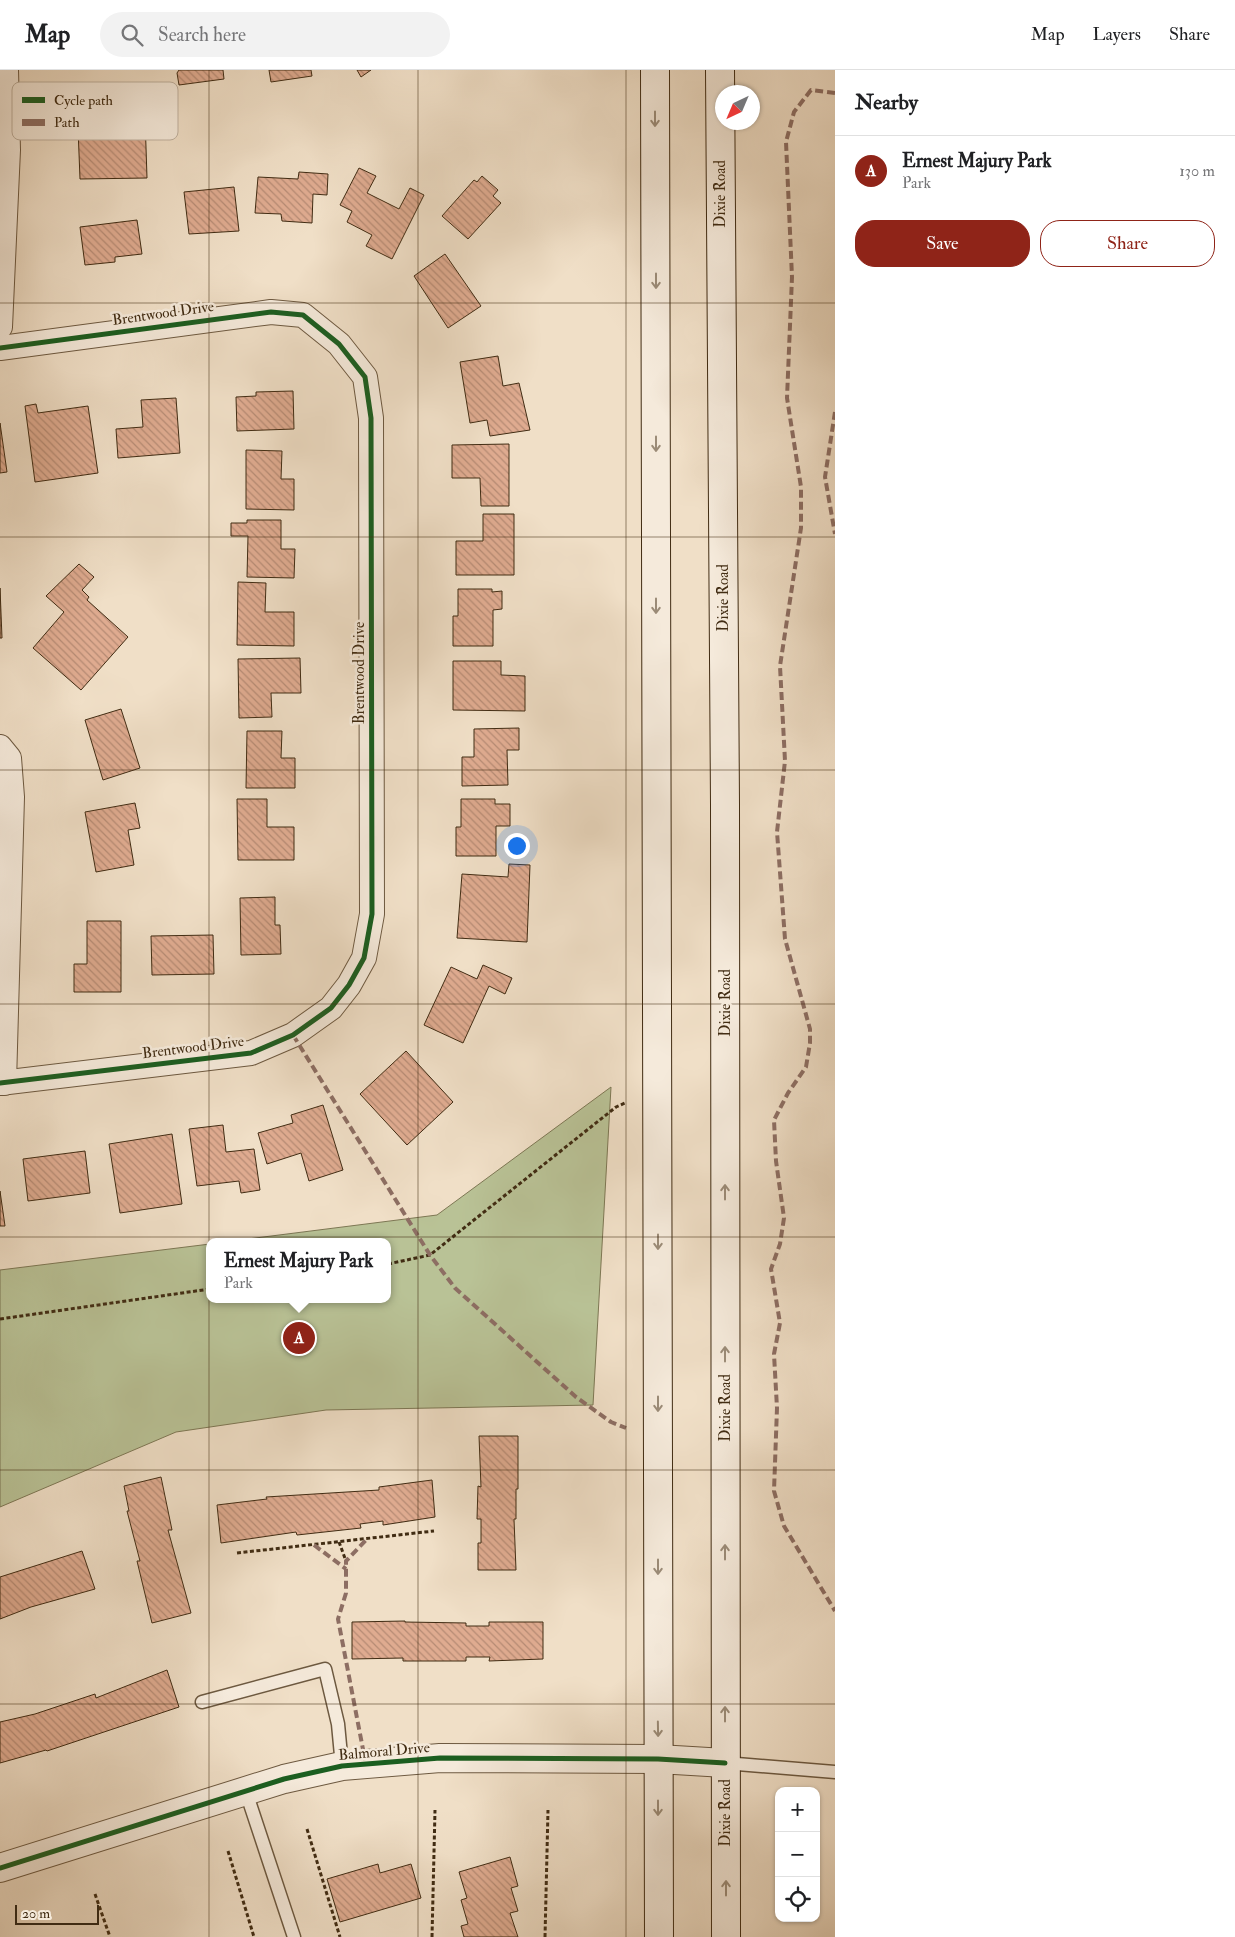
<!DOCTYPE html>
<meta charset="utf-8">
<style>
:root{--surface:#fff;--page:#f2f2f2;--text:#202124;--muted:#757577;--line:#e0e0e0;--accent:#8f2418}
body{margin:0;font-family:"IM FELL Double Pica",serif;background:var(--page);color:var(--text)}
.controls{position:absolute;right:15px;bottom:15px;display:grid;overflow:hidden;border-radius:10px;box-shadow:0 1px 4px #0004}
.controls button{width:45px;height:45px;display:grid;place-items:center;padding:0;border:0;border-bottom:1px solid var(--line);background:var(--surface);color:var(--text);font:25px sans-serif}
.compass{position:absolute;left:715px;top:15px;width:45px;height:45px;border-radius:50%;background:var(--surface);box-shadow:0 1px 4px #0004;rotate:224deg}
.scale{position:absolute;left:15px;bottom:12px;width:84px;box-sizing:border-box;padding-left:5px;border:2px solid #412c13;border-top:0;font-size:14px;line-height:18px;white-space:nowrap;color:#412c13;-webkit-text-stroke:4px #f5eadb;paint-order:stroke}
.you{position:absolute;left:516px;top:775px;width:18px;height:18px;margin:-12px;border:4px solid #fff;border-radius:50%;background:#1a73e8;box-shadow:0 0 0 8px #1a73e833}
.badge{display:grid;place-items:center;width:32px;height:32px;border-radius:50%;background:var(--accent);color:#fff;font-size:16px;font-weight:700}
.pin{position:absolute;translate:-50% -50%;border:2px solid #fff;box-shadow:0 1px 5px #0006}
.popup{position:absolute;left:206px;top:1168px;width:185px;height:65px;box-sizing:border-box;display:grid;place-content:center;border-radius:10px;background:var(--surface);filter:drop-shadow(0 1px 4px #0005);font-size:16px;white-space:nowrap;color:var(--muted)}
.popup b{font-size:19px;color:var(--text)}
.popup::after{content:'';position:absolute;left:50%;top:100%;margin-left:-10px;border:10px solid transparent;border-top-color:var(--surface)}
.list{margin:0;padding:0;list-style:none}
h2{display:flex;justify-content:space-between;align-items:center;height:65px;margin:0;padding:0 20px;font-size:21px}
h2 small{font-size:16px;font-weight:400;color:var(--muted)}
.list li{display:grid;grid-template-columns:32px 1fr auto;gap:15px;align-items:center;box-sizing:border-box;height:70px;padding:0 20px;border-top:1px solid var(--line)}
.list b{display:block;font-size:19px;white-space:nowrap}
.list p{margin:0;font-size:16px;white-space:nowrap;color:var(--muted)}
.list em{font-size:16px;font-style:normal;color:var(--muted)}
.actions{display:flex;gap:10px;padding:15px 20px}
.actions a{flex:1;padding:11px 0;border:1px solid var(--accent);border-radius:20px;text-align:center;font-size:18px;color:var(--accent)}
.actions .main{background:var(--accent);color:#fff}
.icon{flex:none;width:28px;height:28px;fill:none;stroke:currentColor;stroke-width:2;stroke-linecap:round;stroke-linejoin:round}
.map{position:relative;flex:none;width:835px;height:1867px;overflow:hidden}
header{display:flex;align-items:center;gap:30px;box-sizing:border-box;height:70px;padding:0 25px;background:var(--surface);border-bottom:1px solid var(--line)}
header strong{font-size:24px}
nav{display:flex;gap:28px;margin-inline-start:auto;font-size:18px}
.search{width:350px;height:45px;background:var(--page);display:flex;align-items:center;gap:12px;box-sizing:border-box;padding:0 18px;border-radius:28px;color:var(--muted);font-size:19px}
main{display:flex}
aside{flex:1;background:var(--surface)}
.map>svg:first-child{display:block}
.green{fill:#b9c296;stroke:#7d7754}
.building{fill:url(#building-back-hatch);stroke:#412c13}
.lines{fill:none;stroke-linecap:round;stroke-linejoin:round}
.service-casing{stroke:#6d5940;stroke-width:15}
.minor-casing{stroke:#6d5940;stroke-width:26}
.tertiary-casing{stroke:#6d5940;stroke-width:30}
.secondary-casing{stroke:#412c13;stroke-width:30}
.path{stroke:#412c13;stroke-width:3;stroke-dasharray:4 2.5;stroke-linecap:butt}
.service{stroke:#f5eadb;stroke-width:12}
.minor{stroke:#f5eadb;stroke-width:24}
.tertiary{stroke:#f5eadb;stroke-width:28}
.secondary{stroke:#f5eadb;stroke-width:28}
.quiet{stroke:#8d6e63;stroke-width:4;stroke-dasharray:8 4;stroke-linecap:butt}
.cycleway-casing{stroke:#f5eadb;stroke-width:8}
.cycleway{stroke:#1b5e20;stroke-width:5}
.oneway{stroke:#9b8b77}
.grid{fill:none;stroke:#412c13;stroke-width:1;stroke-opacity:0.55}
.labels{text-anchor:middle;stroke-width:5;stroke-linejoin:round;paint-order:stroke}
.street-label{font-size:15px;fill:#412c13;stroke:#f5eadb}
.key{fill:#f5eadb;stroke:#bfb19f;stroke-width:1}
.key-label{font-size:14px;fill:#412c13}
</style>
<header>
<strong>Map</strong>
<div class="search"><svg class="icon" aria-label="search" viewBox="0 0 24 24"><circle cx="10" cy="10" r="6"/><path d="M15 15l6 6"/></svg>Search here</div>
<nav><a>Map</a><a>Layers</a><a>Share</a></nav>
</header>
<main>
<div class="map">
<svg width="835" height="1867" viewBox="0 0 835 1867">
<defs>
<pattern id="building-back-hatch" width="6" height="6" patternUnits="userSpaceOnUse" patternTransform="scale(1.25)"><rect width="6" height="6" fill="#dfab90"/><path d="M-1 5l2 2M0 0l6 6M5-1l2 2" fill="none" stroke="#b68b74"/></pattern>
</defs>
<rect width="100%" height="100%" fill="#f0dfc7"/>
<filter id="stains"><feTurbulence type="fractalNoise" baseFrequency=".004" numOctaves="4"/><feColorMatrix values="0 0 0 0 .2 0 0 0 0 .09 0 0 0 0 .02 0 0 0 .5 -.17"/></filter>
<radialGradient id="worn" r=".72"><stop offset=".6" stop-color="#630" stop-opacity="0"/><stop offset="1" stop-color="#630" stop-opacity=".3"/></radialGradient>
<polygon class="green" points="611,1017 593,1335 326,1340 176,1362 0,1437 0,1200 210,1174 210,1229 388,1229 388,1172 224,1172 437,1145"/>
<g class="building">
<polygon points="179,0 223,0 224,9 179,15 177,3"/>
<polygon points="269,0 311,0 312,6 271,12"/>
<polygon points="357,0 371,0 361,7"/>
<polygon points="151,28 151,47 145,47 147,108 80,109 78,58 72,59 72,47 122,44 122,29"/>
<polygon points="359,98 376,106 367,123 399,139 410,118 424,125 392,189 366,176 372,165 347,152 352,141 340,135"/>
<polygon points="299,102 328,104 327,125 313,124 312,153 282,151 281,144 255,143 258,107 298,109"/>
<polygon points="482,106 498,120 493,126 501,133 468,169 442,146 474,110 477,112"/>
<polygon points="234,117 239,161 189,164 184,122"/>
<polygon points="137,150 142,184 115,187 115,192 85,195 80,157"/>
<polygon points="445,184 481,236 448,258 414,206"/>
<polygon points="498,286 503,316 519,313 530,360 490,366 487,350 470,353 460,292"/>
<polygon points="293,321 294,359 237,361 236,327 256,326 256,322"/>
<polygon points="176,328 180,383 118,388 116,359 143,357 141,330"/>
<polygon points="36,334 38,343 88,336 98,403 35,412 25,336"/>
<polygon points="0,353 7,402 0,403"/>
<polygon points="509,374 509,436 481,436 480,408 452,408 452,375"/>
<polygon points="246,380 282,381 281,409 294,409 294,440 246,439"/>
<polygon points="483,444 514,444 514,505 456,505 456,471 483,471"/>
<polygon points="247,450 281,450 281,479 295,479 294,508 247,507 248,466 231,466 231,453 247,453"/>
<polygon points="79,494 94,507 82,520 89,527 87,530 128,567 81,620 33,578 64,542 46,526"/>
<polygon points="238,512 266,513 265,542 294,542 294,576 237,575"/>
<polygon points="0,518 2,568 0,568"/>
<polygon points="458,519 492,519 492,522 502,521 502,539 493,540 493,576 453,576 453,546 458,546"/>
<polygon points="300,588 301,623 271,623 272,647 239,648 238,589"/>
<polygon points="453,591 501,591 501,605 525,606 525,641 453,640"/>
<polygon points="121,639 140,698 103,710 85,650"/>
<polygon points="519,658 519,680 507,680 508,715 462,716 462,687 474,687 474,659"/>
<polygon points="247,661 282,661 281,688 295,688 295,718 246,718"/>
<polygon points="237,729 267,729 267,757 294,757 294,790 238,790"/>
<polygon points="461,729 495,729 495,734 510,734 510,756 496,756 496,786 456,786 456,757 461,757"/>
<polygon points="135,733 140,758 128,760 134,795 96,802 85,742"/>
<polygon points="509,794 530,795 527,872 457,868 462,804 508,807"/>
<polygon points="275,827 275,855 280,855 281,884 241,885 240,828"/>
<polygon points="87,851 121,851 121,922 74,922 74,894 87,894"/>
<polygon points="213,865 214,904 152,905 151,866"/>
<polygon points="483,895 512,908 505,924 489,916 463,973 424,955 451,897 477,909"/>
<polygon points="406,981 453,1032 407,1075 360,1024"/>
<polygon points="323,1035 343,1100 309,1111 301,1083 267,1094 258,1063 293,1053 291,1045"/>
<polygon points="223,1055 226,1082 254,1079 260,1120 241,1123 239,1111 197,1116 189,1059"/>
<polygon points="172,1064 182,1134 120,1143 109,1074"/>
<polygon points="85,1081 90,1123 28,1131 23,1089"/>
<polygon points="0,1121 5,1156 0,1156"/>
<polygon points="479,1366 518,1366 518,1419 516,1419 516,1449 514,1449 516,1500 478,1500 478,1473 481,1473 481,1449 477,1449 478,1416 481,1417"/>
<polygon points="161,1407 172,1460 168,1460 191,1543 152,1553 137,1491 140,1491 127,1441 129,1441 124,1416"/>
<polygon points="432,1410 435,1447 383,1455 383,1451 360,1454 361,1458 297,1465 296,1462 221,1473 217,1435 267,1429 266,1427 379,1420 379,1417"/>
<polygon points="82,1481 95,1519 31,1537 0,1549 0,1507"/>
<polygon points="405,1551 405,1552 466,1553 466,1556 489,1556 489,1552 543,1552 543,1589 489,1591 490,1587 466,1587 466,1591 403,1591 403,1588 352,1589 352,1552"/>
<polygon points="167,1600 179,1637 47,1681 46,1680 0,1693 0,1652 35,1644 95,1624 96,1628"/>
<polygon points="510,1787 518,1816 511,1818 518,1841 510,1843 518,1867 464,1867 461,1856 468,1854 461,1830 467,1828 459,1802"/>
<polygon points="378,1794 380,1803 411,1794 421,1828 340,1852 327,1809"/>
</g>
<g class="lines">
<defs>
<g id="service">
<polyline points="202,1632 325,1599 338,1654 342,1696"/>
<polyline points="725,1693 835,1702"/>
<polyline points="246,1722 294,1867"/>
</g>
<g id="minor">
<polyline points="0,257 8,80 6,0"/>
<polyline points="0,278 271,242 303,245 339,274 365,307 371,348 372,844 364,888 349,915 331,938 293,965 251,983 0,1013"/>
<polyline points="0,677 9,688 12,727 4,1013"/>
</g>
<polyline id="tertiary" points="0,1798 284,1709 342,1696 440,1688 658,1689 725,1693"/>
<g id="secondary">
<polyline points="655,0 659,1867"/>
<polyline points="720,0 725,734 726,1867"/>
</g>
</defs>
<use href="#service" class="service-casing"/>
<use href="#minor" class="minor-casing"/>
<use href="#tertiary" class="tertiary-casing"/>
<use href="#secondary" class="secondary-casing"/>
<g class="path">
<polyline points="388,1194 430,1185 616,1037 625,1033"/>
<polyline points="0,1249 210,1219"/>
<polyline points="339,1472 346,1491"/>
<polyline points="237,1483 434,1461"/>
<polyline points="307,1759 340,1867"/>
<polyline points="228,1781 254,1867"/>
<polyline points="95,1824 110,1867"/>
<polyline points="432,1867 435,1740"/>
<polyline points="545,1867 548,1740"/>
</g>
<use href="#service" class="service"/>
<use href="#minor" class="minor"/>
<use href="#tertiary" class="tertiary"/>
<use href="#secondary" class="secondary"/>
<g class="quiet">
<polyline points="835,23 811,20 794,42 786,72 792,207 787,328 801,417 801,458 780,596 785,691 777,762 785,869 810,959 810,973 806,997 788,1023 774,1050 776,1091 784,1148 780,1174 771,1199 780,1253 774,1284 777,1338 774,1421 784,1456 835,1541"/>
<polyline points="835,342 825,407 835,464"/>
<polyline points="293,965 430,1185 455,1218 576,1327 611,1352 626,1358"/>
<polyline points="314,1475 346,1499"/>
<polyline points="366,1695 338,1549 346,1523 346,1491 367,1469"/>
</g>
<defs>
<g id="cycleway">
<polyline points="0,278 271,242 303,245 339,274 365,307 371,348 372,844 364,888 349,915 331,938 293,965 251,983 0,1013"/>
<polyline points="0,1798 284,1709 342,1696 440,1688 658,1689 725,1693"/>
</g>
</defs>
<use href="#cycleway" class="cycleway-casing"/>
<use href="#cycleway" class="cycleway"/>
</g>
<defs><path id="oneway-shaft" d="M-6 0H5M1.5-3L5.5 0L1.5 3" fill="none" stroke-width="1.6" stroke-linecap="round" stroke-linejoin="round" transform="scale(1.25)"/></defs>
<g class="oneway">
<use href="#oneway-shaft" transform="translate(655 49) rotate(90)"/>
<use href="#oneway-shaft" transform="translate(656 211) rotate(90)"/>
<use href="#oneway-shaft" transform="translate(656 374) rotate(90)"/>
<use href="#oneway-shaft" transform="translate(656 536) rotate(90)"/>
<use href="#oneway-shaft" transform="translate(725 1122) rotate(-90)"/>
<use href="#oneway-shaft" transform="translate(658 1172) rotate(90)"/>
<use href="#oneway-shaft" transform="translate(725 1284) rotate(-90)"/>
<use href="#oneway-shaft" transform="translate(658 1334) rotate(90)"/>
<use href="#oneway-shaft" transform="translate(725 1482) rotate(-90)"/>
<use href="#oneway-shaft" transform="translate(658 1497) rotate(90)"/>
<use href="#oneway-shaft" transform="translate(725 1644) rotate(-90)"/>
<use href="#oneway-shaft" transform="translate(658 1659) rotate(89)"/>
<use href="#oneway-shaft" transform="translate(658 1738) rotate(90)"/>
<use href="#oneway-shaft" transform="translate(726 1818) rotate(-90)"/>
</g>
<path class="grid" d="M209,0V1867M418,0V1867M626,0V1867M0,233H835M0,467H835M0,700H835M0,934H835M0,1167H835M0,1400H835M0,1634H835"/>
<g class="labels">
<g class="street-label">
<text transform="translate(720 124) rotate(-90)" y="5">Dixie Road</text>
<text transform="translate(163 243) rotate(-8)" y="5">Brentwood Drive</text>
<text transform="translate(723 528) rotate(-90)" y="5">Dixie Road</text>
<text transform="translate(359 603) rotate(-90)" y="5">Brentwood Drive</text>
<text transform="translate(725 933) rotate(-90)" y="5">Dixie Road</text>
<text transform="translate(193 977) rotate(-7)" y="5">Brentwood Drive</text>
<text transform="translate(725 1338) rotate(-90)" y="5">Dixie Road</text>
<text transform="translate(384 1681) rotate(-5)" y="5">Balmoral Drive</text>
<text transform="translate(725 1743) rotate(-90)" y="5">Dixie Road</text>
</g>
</g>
<rect x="12" y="12" width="166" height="58" rx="8" class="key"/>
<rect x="22" y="27" width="23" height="6" fill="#1b5e20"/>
<rect x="22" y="49" width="23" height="7" fill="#8d6e63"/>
<g class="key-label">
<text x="54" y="35">Cycle path</text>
<text x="54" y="57">Path</text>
</g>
<rect width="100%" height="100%" filter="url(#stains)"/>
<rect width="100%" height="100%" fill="url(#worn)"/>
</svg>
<div class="controls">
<button>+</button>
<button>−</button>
<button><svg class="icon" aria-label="locate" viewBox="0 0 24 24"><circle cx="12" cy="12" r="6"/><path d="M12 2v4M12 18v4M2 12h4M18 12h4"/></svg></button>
</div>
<svg class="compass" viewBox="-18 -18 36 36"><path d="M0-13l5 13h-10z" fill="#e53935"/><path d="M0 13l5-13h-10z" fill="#757577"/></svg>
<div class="scale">20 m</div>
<div class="you"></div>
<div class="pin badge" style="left:299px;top:1268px">A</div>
<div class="popup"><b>Ernest Majury Park</b>Park</div>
</div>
<aside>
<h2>Nearby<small></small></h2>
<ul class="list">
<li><span class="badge">A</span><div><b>Ernest Majury Park</b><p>Park</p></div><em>130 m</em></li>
</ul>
<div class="actions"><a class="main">Save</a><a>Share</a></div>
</aside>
</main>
